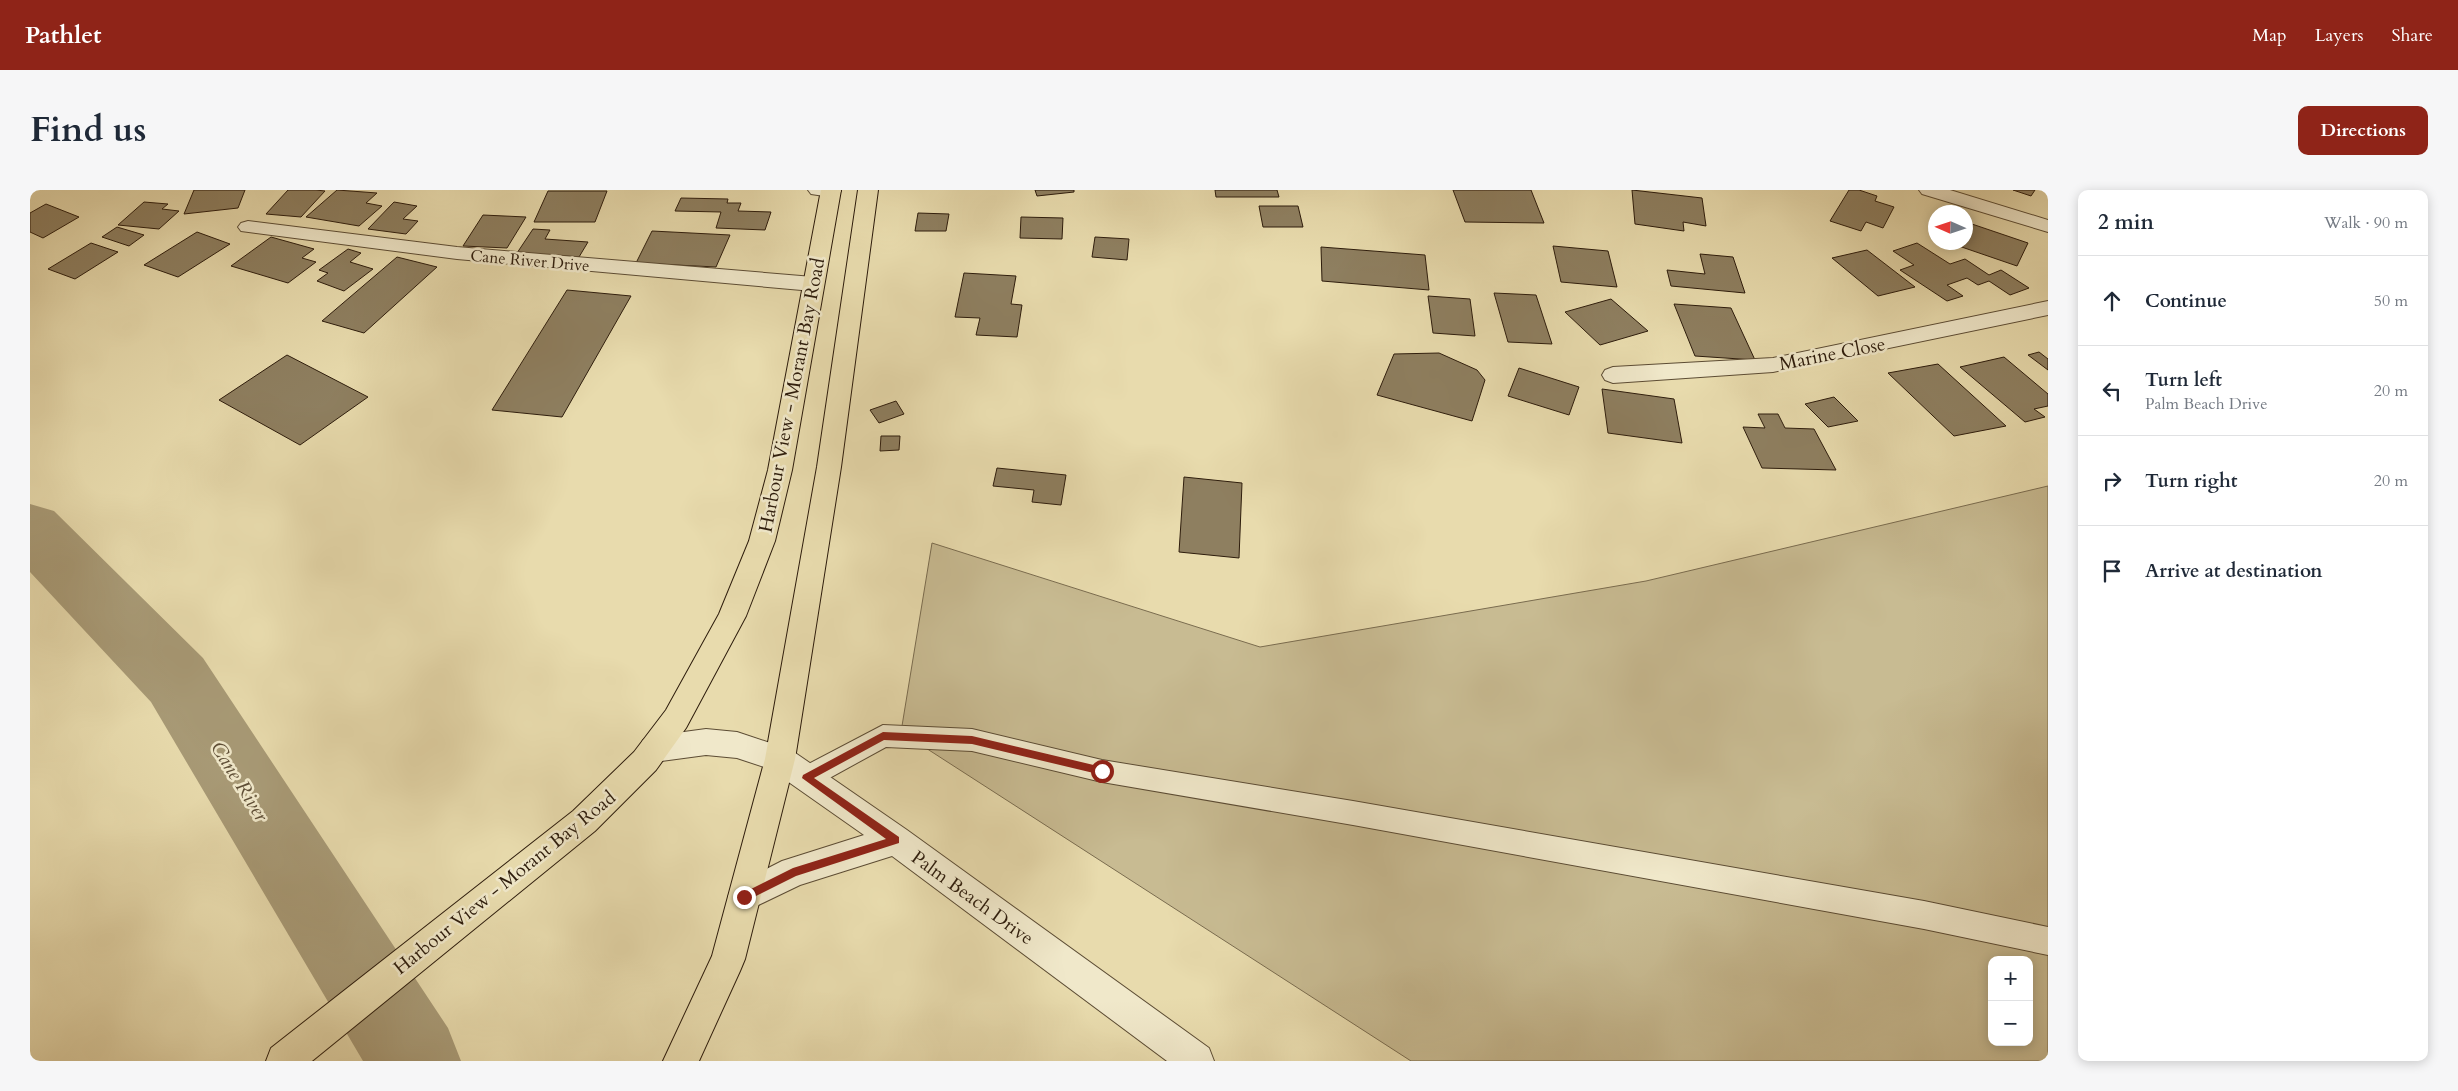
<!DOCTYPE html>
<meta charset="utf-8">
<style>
:root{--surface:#fff;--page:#f6f6f7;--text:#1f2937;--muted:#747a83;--line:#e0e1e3;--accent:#8f2418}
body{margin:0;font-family:Cardo,serif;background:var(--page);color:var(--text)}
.controls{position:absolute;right:15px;bottom:15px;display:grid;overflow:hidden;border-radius:10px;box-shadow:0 2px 12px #0003}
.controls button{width:45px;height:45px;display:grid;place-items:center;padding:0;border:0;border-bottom:1px solid var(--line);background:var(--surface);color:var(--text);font:25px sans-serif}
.compass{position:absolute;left:1898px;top:15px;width:45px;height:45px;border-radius:50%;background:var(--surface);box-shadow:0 2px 12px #0003;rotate:273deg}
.stop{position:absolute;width:15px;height:15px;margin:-11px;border:4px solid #8f2418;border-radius:50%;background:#fff}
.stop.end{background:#8f2418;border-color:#fff;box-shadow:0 1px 5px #0008}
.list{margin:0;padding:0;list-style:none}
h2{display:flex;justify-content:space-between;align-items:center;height:65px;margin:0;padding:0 20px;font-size:21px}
h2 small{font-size:16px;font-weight:400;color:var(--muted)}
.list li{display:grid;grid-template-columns:32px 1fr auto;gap:15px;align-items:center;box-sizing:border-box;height:90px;padding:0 20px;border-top:1px solid var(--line)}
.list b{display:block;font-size:19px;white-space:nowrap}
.list p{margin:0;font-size:16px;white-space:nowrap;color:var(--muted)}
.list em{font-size:16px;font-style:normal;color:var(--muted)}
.icon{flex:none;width:28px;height:28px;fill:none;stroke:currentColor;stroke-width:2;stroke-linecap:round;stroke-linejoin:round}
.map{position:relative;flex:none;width:2018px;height:871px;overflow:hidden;border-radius:10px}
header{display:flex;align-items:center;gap:30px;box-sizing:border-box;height:70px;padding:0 25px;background:var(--accent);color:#fff}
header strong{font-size:24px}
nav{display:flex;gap:28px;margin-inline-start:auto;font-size:18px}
.intro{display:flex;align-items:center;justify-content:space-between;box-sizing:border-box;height:120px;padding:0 30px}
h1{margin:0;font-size:35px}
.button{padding:12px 22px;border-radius:10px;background:var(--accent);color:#fff;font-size:18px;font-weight:700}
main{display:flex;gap:30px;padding:0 30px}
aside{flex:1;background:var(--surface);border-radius:10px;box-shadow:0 2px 12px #0003}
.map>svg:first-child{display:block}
.green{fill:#c8bb92;stroke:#7a6c4f;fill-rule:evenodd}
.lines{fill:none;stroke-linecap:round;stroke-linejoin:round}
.river{fill:#a89a76;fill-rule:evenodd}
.building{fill:#8e7f60;stroke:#2d1c0c}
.service-casing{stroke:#5c4c34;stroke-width:2}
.minor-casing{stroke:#5c4c34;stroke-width:2}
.trunk-casing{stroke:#2d1c0c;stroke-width:2}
.service{fill:#f0e8ca;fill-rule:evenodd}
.minor{fill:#f0e8ca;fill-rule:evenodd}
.trunk{fill:#e8dbad;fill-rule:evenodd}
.route{fill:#8f2418}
.labels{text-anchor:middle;stroke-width:5;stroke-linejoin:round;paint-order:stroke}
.far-street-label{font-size:16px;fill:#2d1c0c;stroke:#f0e8ca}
.street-label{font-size:19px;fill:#2d1c0c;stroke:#f0e8ca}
.water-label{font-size:20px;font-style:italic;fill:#5e4e36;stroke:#f0e8ca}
</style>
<header>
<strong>Pathlet</strong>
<nav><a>Map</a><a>Layers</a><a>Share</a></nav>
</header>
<div class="intro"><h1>Find us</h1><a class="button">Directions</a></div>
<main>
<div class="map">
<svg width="2018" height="871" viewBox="0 0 2018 871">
<rect width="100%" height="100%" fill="#e8dbad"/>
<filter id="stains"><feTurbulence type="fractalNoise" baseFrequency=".004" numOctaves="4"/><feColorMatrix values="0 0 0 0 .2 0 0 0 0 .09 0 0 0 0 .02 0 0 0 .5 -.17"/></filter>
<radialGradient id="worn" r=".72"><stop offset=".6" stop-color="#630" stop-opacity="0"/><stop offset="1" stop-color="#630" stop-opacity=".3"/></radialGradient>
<path class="green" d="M2018,296V871H1381L871,542L902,353L1230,457L1616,391ZM1962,770H1999V852H1962Z"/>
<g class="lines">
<polygon class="river" points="0,314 24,321 173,468 418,838 431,871 333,871 121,512 0,382"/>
</g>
<g class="building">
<polygon points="164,0 215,0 208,18 154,24"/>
<polygon points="258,0 286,0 295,1 271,27 236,24"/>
<polygon points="307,0 347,3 336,13 352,16 329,36 276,27"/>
<polygon points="1005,0 1044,0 1044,2 1007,6"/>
<polygon points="1185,0 1247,0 1249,7 1186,7"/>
<polygon points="1423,0 1501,0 1514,33 1435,32"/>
<polygon points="1602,0 1672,8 1676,36 1653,32 1654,41 1605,34"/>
<polygon points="1819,0 1829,0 1847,6 1845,11 1864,17 1853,38 1836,32 1831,41 1800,31"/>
<polygon points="1983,0 2005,0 2001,6"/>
<polygon points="518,1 577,1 565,32 504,32"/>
<polygon points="651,8 698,9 697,13 711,13 708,21 741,22 735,40 686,38 691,22 645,21"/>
<polygon points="114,12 138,14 132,19 149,21 129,39 88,35"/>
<polygon points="364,12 387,16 373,29 388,31 376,44 338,39"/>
<polygon points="16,14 49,27 13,48 0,42 0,23"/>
<polygon points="1229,16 1268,16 1273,37 1233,37"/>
<polygon points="888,23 919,24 916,41 885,41"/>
<polygon points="453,25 496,27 477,58 433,56"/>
<polygon points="991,27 1033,28 1032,49 990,48"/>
<polygon points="1936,32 1998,53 1987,76 1920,53 1936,52"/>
<polygon points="87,37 114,45 99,56 72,47"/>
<polygon points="503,39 520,40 515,49 558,52 549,67 487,63"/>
<polygon points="622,41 700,45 686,77 606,73"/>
<polygon points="167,42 200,54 148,87 114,75"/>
<polygon points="241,47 284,59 272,68 286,72 258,93 201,76"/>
<polygon points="1065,47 1099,49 1097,70 1062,67"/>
<polygon points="61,53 88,62 45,89 18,79"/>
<polygon points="1887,53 1920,74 1935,69 1959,85 1971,80 1999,98 1980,105 1959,91 1948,95 1937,88 1917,95 1933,106 1917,111 1870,80 1884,75 1863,61"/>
<polygon points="1523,56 1578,61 1587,97 1531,92"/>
<polygon points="1291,57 1395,65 1399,100 1292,91"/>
<polygon points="318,59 331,63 320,72 343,79 314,101 287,91 298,83 289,80"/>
<polygon points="1837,60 1885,97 1848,106 1802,68"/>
<polygon points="1670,64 1703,67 1715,103 1641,96 1637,80 1675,84"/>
<polygon points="367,67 407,77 334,143 292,131"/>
<polygon points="934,83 986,86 981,114 992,115 987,147 946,145 950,128 925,127"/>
<polygon points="537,100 601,106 532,227 462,220"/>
<polygon points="1464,103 1506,105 1522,154 1478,152"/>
<polygon points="1398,106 1440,109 1445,146 1403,143"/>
<polygon points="1581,109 1618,141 1570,155 1535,122"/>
<polygon points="1644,114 1701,118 1725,170 1665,166"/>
<polygon points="2009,162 2018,169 2018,180 1998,165"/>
<polygon points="1409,163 1447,180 1455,190 1442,231 1347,205 1364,164"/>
<polygon points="257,165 338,207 270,255 189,210"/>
<polygon points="1974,167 2018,204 2018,216 2004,219 2015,227 1995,232 1930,177"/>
<polygon points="1908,174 1976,236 1924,246 1858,183"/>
<polygon points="1489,178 1549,197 1539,225 1478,206"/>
<polygon points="1572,199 1644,209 1652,253 1578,243"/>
<polygon points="1804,207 1828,231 1798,237 1775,214"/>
<polygon points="866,211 874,224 849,233 840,220"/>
<polygon points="1728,224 1748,224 1755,238 1784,239 1806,280 1732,278 1713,237 1735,238"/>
<polygon points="851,246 870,246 869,260 850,261"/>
<polygon points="967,278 1036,285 1031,315 1002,312 1004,300 963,296"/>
<polygon points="1154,287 1212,293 1209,368 1149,362"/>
</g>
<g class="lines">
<defs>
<polygon id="service" points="853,535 942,539 1072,570 1323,611 1894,711 2018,737 2018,765 1894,739 1323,635 1072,592 942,561 856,557 785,596 776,600 767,596 763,588 767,580"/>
<g id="minor">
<polygon points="778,0 810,0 811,1 808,5 801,7 781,4"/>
<polygon points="1889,0 1920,0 2018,30 2018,42 1892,4"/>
<polygon points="218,31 427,57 783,87 791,89 794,94 791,99 783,101 427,69 211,41 208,37 211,33"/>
<polygon points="2018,111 2018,125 1743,182 1583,193 1575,190 1572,185 1575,180 1583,177 1743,168"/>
<polygon points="676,539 707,542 761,560 877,640 1179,858 1184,871 1137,871 862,666 770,695 714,722 703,718 698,707 703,696 752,671 834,645 740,579 707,568 676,565 624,572 613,568 609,559 613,550 624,546"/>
</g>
<g id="trunk">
<polygon points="791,0 811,0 762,280 745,351 716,426 656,538 626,580 565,641 282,871 236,871 241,858 543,621 604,562 636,520 689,424 719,351 738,280"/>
<polygon points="828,0 848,0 811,277 765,569 715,769 710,781 669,871 633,871 682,766 735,569 787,277"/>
</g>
</defs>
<use href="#service" class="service-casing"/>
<use href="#minor" class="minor-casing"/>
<use href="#trunk" class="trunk-casing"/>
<use href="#service" class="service"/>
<use href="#minor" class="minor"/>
<use href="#trunk" class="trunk"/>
</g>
<polygon class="route" points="853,542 942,546 1072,577 1077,581 1072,585 942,554 854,550 784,588 869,647 869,653 766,686 718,710 711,710 711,704 763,678 856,649 772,588 773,585"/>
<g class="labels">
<g class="far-street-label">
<text transform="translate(500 70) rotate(5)" y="6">Cane River Drive</text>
</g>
<g class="street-label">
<text transform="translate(1802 163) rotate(-11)" y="7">Marine Close</text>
<text transform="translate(761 205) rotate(-79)" y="7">Harbour View - Morant Bay Road</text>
<text transform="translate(474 692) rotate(-39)" y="7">Harbour View - Morant Bay Road</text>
<text transform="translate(943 707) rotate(36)" y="7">Palm Beach Drive</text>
</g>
<g class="water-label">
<text transform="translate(210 591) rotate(58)" y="7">Cane River</text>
</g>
</g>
<rect width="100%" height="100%" filter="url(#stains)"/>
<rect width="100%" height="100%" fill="url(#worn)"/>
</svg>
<div class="controls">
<button>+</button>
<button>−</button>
</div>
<svg class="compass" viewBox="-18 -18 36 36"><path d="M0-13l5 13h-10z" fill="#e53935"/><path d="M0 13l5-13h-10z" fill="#747a83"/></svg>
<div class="stop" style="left:1072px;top:581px"></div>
<div class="stop end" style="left:714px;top:707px"></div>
</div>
<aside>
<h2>2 min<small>Walk · 90 m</small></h2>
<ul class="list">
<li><svg class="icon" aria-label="ahead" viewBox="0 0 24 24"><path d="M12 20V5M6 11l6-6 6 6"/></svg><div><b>Continue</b></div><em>50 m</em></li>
<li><svg class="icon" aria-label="left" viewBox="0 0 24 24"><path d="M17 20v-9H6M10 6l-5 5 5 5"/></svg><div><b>Turn left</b><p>Palm Beach Drive</p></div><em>20 m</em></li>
<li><svg class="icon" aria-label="right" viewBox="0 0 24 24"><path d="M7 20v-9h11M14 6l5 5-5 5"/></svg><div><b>Turn right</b></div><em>20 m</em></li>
<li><svg class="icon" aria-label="arrive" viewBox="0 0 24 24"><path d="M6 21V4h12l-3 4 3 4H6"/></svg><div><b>Arrive at destination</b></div></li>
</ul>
</aside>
</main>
